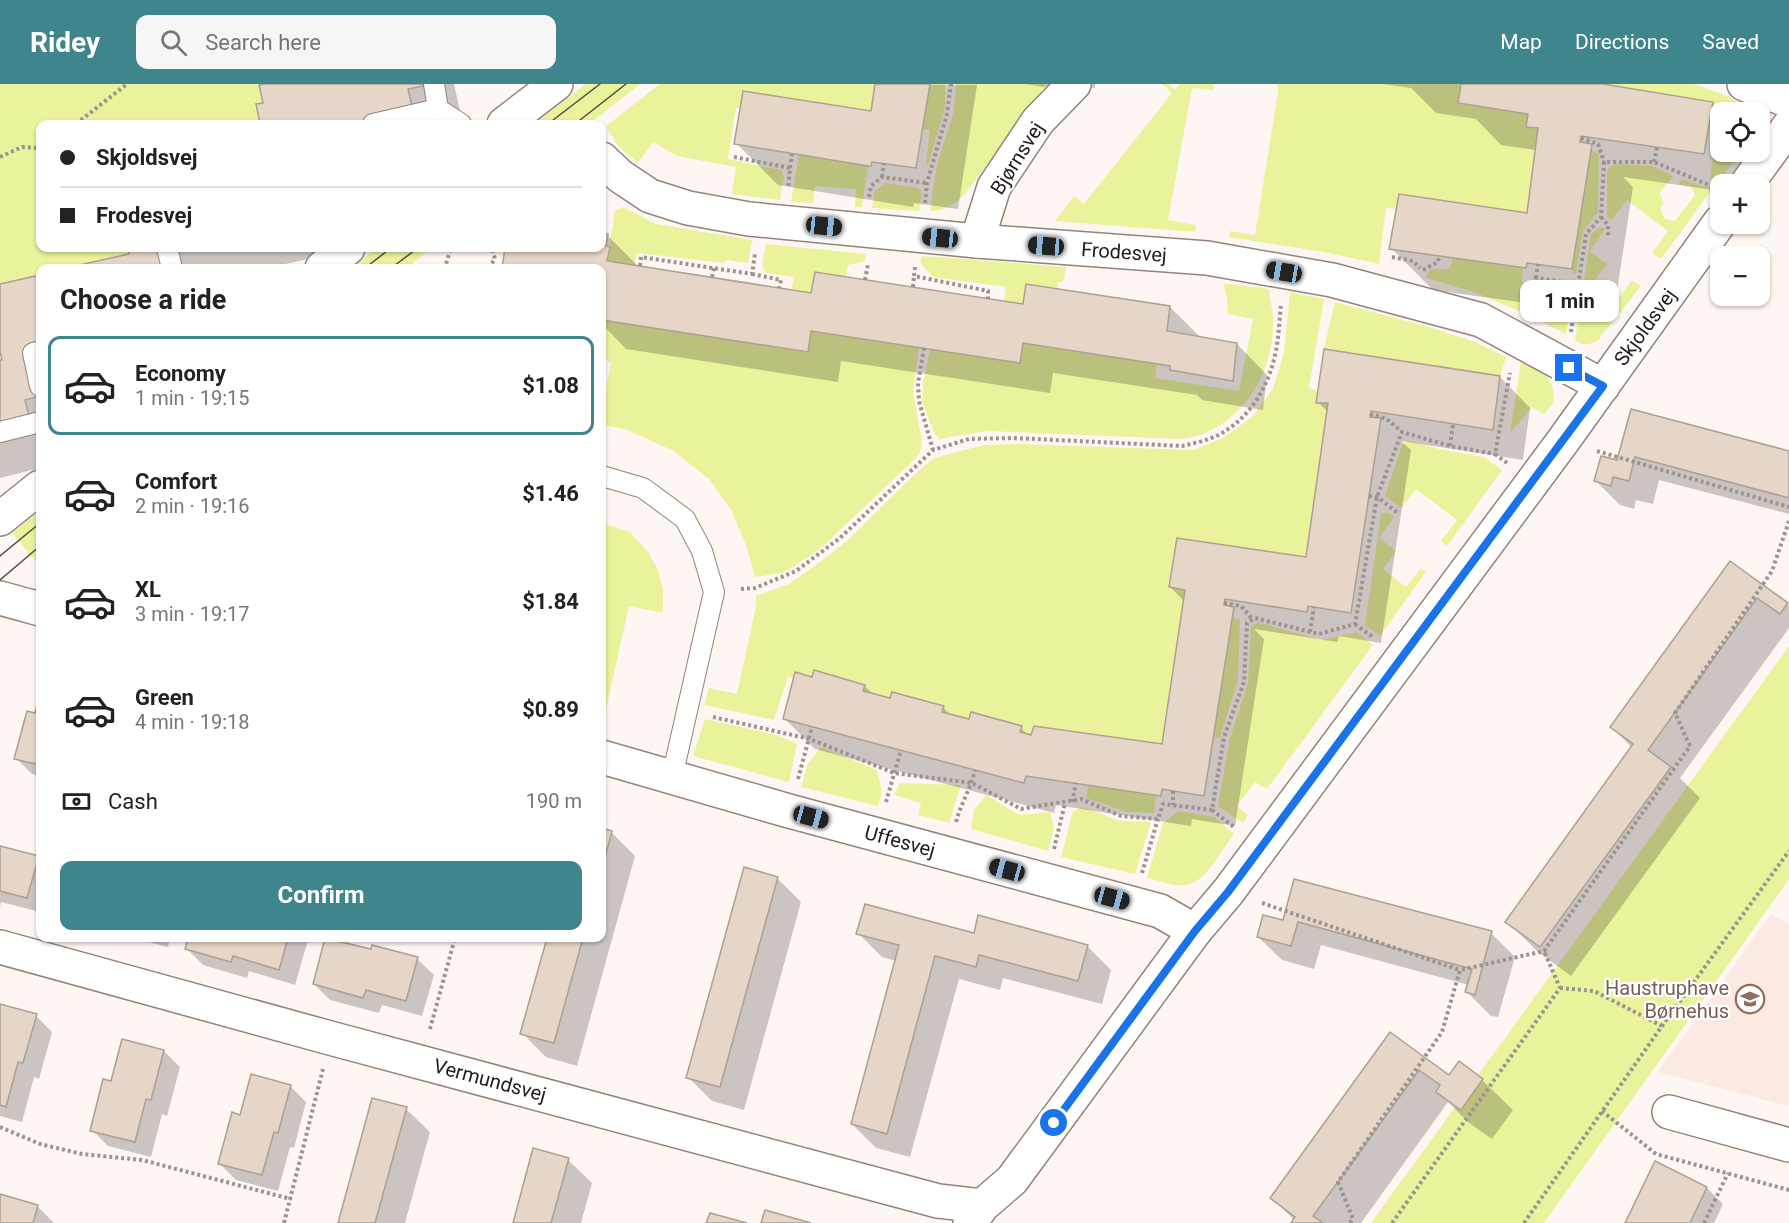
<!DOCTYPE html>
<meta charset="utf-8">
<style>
body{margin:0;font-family:Roboto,sans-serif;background:#f6f6f6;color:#222;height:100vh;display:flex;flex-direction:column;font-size:22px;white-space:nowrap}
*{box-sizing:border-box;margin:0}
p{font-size:20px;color:#767676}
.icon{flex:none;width:33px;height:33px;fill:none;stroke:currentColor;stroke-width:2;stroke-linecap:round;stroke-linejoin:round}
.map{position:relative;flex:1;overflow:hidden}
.panel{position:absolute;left:36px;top:180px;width:570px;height:678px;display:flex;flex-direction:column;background:#fff;border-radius:12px;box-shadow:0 2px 4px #0004}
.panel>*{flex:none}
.banner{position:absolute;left:36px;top:36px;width:570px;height:132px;border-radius:12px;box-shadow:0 2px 4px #0004;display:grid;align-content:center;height:132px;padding:0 24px;background:#fff}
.buttons{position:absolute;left:1710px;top:18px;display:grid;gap:12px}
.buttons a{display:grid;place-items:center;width:60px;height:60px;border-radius:12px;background:#fff;box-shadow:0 2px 4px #0004;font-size:30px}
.end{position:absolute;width:27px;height:27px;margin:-14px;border:8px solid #1a73e8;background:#fff;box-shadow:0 0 0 3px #fff}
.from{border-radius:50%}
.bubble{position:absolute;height:42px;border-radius:12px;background:#fff;box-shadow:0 2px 4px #0004;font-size:20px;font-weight:700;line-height:42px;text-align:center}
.car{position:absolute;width:18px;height:36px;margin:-18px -9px;border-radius:8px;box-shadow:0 0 4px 2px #0007;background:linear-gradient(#222 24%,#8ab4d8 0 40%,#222 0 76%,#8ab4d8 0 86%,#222 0)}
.banner b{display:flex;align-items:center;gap:21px;height:57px;font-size:22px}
.banner b+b{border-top:2px solid #e0e0e0}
.banner i{width:15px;height:15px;background:#222}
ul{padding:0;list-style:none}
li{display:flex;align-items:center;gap:18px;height:99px;margin:0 12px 9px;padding:0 12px;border:3px solid transparent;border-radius:12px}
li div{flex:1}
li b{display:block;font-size:22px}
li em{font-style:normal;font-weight:700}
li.active{border-color:#3e868b}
li>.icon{width:54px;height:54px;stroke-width:1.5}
h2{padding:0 24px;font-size:27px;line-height:72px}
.pay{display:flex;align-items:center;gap:15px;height:66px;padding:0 24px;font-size:22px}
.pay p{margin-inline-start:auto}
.button{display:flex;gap:12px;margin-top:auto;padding:12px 24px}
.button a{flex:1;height:69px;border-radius:12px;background:#3e868b;color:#fff;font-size:24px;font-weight:700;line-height:69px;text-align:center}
header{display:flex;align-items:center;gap:36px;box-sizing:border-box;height:84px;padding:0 30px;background:#3e868b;color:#fff}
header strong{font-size:28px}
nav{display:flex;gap:33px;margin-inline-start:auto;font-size:21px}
.search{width:420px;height:54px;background:#f6f6f6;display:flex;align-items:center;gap:15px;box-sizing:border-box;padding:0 21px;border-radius:12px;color:#767676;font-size:22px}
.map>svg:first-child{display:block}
</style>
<header>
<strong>Ridey</strong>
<div class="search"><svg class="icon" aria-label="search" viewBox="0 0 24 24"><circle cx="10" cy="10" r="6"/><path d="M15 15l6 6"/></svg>Search here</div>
<nav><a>Map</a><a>Directions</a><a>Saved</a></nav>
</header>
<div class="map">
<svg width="1789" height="1139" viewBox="0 0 1789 1139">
<rect width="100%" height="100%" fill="#fef6f2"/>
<path fill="#fce9e1" d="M1771,830l18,11v181l-131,-34z"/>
<g fill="#eaf29c">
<path d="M0,0h264l-1,19 -7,2 4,19h-220v124h88l1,6 -63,14h-26v7l-40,9z"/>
<path d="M586,0h54l-51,40h-55z"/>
<path d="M660,0h215l-4,27 -128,-20 -3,17h-4l-8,51 53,11 3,7 -4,23 -48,-6 4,-27 -59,-11 -24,-14 -15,21 -21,-18 -11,-19z"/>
<path d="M930,0h15v24l-17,57 -2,-1 4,-34 -7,-1z"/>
<path d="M956,0h90l-80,109c-12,11 -19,18 -36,18l7,-47 16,-50z"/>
<path d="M1162,0h7l5,6 6,-6h33l1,6 -22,-2 -24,132 28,5 -1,7 -140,-11 19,-25 10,8 88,-111z"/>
<path d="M1277,0h184l-3,19 70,11 -2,12 12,2 -11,85 -128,-19 -3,15 -10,-1 -7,56 -50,-11 -100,-16 1,-6 25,4 23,-143z"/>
<path d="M1603,0h91l34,12 13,8 6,8h-27v40h20l-21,29 -9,-3 8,-61 -8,-3 2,-12z"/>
<path d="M1591,66l8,4 -1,58 -15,19 -7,43h-4z"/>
<path d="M799,71l69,11 -6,41h-7l1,-18 -41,-3 -2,17 -22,-1z"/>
<path d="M1614,80l39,2 20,10 -14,17 5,10 -4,5 5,11 10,2 20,-26 -4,-8 -13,-3 4,-5 30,10 -51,70 -9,-6 16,-22 -41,-31 -16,20 -4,-3v-47z"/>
<path d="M886,99l32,5 4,6 -3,17 -47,-3 3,-17z"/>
<path d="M623,123l33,17 96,16 -4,23 -21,-3 -4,3 -86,-10 -3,12 -27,-4 8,-50z"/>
<path d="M1603,143l2,2 -15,22 17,13 -13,17 24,18 14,-19 9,6 -43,54c-8,5 -14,6 -23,0l16,-106 7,-6z"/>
<path d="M766,160l100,10 -1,7 -17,4 -2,12 -31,-5 -4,21 -20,-3 3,-13 -28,-4 -4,-7z"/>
<path d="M377,164h55l-26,20h-56z"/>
<path d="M922,172l144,11 -2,13 -6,3 -1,5 -30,-4 -4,20 -19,-3 2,-14 -73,-10 -13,-15z"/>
<path d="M1453,174l70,10 -1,13 9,12 -5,21 -52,-22 -47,-14v-5l5,-4h18z"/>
<path d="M1223,199l46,6c1,12 5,25 4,37 -1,47 -27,90 -70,108 -7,3 -15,4 -23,5l-193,-8 -48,8 -5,-7 -12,-30 1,-20 7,-33 90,14 3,-20 134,21 -2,14 84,13 14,-72 -25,-5 -1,-16z"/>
<path d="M1553,202l16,3 3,8 -6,37 -29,-15 3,-24 5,-8z"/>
<path d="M1290,208l34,7 -15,89 9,3 10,12 -22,154 -129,-19 -8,49 16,3 -23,154 -128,-18 -3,9 -11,-3 1,-5 -50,-15 -2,7 -27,-7 1,-6 -50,-14 -3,6 -27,-7 2,-7 -51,-14 -2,7 -16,-5 -2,6 -6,-1 -14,43 -70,-15 5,-17 28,6 19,-88v-10l33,-12 27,-19 32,-25 67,-66 19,-16 50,-13 34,-1 175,6 30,-12 29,-21 21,-28 11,-36z"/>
<path d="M1335,218l94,25 46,15 31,15 -6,19 -176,-27z"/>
<path d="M602,236l206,32 3,-21 108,17 -6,44 9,49 -1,9 -5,8 -95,90 -26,18 -13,7 -27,4 -9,-32 -15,-35 -21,-30 -36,-29 -49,-22 -23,-4v-14l9,-49 -9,-3z"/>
<path d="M1521,278l26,13 6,13 1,14 -10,12 -12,-7 -22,26z"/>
<path d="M1409,357l34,9 41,7 18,13 -55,76 -6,-5 16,-21 -41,-31 -15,19 -16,-12 17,-51z"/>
<path d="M40,427v45l-5,4 -23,-27z"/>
<path d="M1387,428l8,4 -16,22 17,13 -13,18 23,18 15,-19 5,4 -46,64 -15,-11 16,-111z"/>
<path d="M602,439l28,9 18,20 10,18 5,19v24l-34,-7 -27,121z"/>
<path d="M1233,533l7,2 -2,61 -18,58 -7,-1z"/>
<path d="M1257,538l64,18 36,-8 16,13 -106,144 -12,-7 -18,24 11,9 -5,8 -25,-17 12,-68 18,-55 3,-56z"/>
<path d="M1789,562v233l-245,344h-173z"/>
<path d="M705,635l72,16 20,9 -8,38 -96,-26z"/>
<path d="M821,663l56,23 5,21 -4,15 -77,-19 7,-23z"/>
<path d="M900,699l61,2 -12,38 -31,-8 3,-12 -27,-8z"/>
<path d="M1088,701l68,11 -2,17 -27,-1 -41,-14z"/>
<path d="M986,711l33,20 31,-3 4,15 -6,24 -77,-22 3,-19z"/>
<path d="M1083,723l37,14 31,1 -16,52 -74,-17 12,-46z"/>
<path d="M1179,727l35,6 20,17c-10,13 -28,46 -44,50 -14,4 -30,-3 -43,-6l16,-55z"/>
</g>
<g fill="#0003">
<path d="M271,0h183l9,40h-201l-5,-19 8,-1z"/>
<path d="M876,0l101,1 -19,124 -44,-6 -1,4 -135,-22 -42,-42 136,-30z"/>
<path d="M1026,0h23v4z"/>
<path d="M1065,0h30v4z"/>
<path d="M1383,0h210l119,19 9,9 -1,40h32l-5,32h-27v7l-97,-14 10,10 -19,123 -45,-6 -1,5 -135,-19 -42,-42 137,-33 9,-65 -36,-5 -25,-26 -40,-6 -25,-25z"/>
<path d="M602,150l5,1 31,31v2l174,27 213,11 145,1 31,31 36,6 30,31 -4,35 -61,-10 -5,-5 -144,-22 -3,20 -209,-32 -3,21 -212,-33 -24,-25v-56h-99l4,-20h95z"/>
<path d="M129,164h201l1,6 -64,14h-194l58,-13z"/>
<path d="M40,192v192l-40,10v-116l4,-1 -4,-16v-59z"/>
<path d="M1500,293l30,31 -7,52 -122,-19 10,9 -30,193 -42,-7 -2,6 -83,-13 10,10 -29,187 -43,-7 -1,7 -135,-21 -2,8 -239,-64 -31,-31 29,-39 52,7 9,9 17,5 52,7 8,9 19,5 51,7 8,8 135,10 21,-144 -15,-15 137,-28 21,-147 -10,-10z"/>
<path d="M1632,327l157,41v62l-130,-34 -6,24 -17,-4 -2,9 -14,-4 -24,-24 22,-19z"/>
<path d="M1731,479l58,43v22l-109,150 20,20 -129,178 -33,-24 -31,-31 125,-173 -20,-21z"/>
<path d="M602,588l4,5 -4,15z"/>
<path d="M40,615v77l-8,-2 -16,-16 20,-43z"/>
<path d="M602,746l9,2 24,24 -58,210 -31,-9 -24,-24 26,-95h54z"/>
<path d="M0,764l38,10 2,2v52l-39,-10 -1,5z"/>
<path d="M777,794l24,24 -57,208 -32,-9 -24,-24z"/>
<path d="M1295,797l196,52 24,24 -17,60 -7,-1 -24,-24 2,-7 -148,-40 -7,24 -32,-9 -24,-23 26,-15z"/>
<path d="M858,849l117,2 112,11 24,24 -9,34 -99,-26 -3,12 -41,-11 -49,178 -34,-9 -24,-24 44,-163 -14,-4z"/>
<path d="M103,854h19l-1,4z"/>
<path d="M132,854h38l-2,9z"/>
<path d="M190,854h115l3,2 -13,45 -46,-14 -2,7 -44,-13 -16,-16z"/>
<path d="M372,867l45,8 17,16 -12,41 -40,-11 -3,8 -49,-13 -16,-16z"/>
<path d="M0,925l36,7 16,16 -13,47 -5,-2 -12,45 -22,-6z"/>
<path d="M1390,950l59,43 33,3 31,30 -21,29 -24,-17 -20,-20 -87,121h-68l2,-2 -23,-23z"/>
<path d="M164,967l16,16 -13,49 -5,-2 -11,43 -43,-11 -16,-16 20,-47z"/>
<path d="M290,1002l16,16 -12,46 -4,-1 -12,44 -42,-11 -16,-16 21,-47z"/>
<path d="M406,1025l24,23 -25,91h-65z"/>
<path d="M568,1076l24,23 -11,40h-67z"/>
<path d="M1656,1079l51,25 16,16 -9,19h-87z"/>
<path d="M0,1112l37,10 17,17h-54z"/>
</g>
<g fill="#e5d6c7" stroke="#ad9f91" stroke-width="1.5">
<path d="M264,0h159v2l-15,3 5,21 -64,14h-89l-4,-20 7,-1 -4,-18z"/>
<path d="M875,0h55l-14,84 -44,-6 -1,4h-3l-134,-22 9,-53 128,20z"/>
<path d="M1461,0h142l110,18 -9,52 -123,-18 -1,6 12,2 -20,125 -45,-6 -1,5 -137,-19 10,-55 128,19 11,-85 -12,-1 2,-13 -70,-11z"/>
<path d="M602,149l6,1 -2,12 4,1 -3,14 204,32 4,-21 208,32 3,-20 144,22 -3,25 70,12 -4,38 -63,-11v-4l-147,-23 -3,20 -209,-32 -3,21 -206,-32v-52h-100l3,-20h97z"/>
<path d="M128,164h31l4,20h-97l63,-14z"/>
<path d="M40,191v69l-15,4 11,49 -11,3 5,20 -30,7v-67h2l-2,-8v-68z"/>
<path d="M1324,265l176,27 -7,54 -122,-19 -1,6 11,1 -30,195 -43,-7 -1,6 -82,-13 -1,6 10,2 -30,189 -42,-7 -1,7 -135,-20 -2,7 -241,-64 12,-47 17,5 2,-7 51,15 -2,6 27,7 2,-6 52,14 -2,6 27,7 2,-7 51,14 -2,6 11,3 3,-9 128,18 23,-154 -16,-3 8,-49 129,19 22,-154h-12z"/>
<path d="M1631,325l158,42v47l-154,-41 -6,24 -16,-4 -2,9 -17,-5 7,-25 16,4z"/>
<path d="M1730,477l58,42 -8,11 -23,-16 -109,152 23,17 -131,180 -35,-25 128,-178 -23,-17z"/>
<path d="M40,608v73l-26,-6 13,-48 8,2z"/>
<path d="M602,744l10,3 -10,38z"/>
<path d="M0,762l39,10 -12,42 -27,-7z"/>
<path d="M744,783l34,10 -58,210 -34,-9z"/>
<path d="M1294,795l198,52 -17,64 -10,-3 7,-23 -174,-47 -7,24 -34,-9 6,-22 20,5z"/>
<path d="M865,820l109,29 4,-18 110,30 -10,36 -99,-26 -3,12 -41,-11 -48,178 -36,-10 48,-179 -43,-11z"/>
<path d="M188,854h100l-9,32 -46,-14 -2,6 -46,-13z"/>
<path d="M325,854l46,11 1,-4 46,12 -12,44 -40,-11 -3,8 -50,-14z"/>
<path d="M547,854h36l-29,105 -34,-9z"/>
<path d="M0,920l37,10 -14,49 -5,-1 -12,45 -6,-2z"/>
<path d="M1390,948l59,43 10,-14 24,18 -22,31 -25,-18 4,-7 -21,-15 -106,146 10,7h-32l4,-6 -25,-19z"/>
<path d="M122,955l42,11 -13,50 -5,-1 -11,43 -45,-11 13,-52 8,2z"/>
<path d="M251,990l40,11 -13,48 -4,-1 -12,43 -44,-11 14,-52 8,3z"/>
<path d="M372,1014l35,9 -32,116h-37z"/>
<path d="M533,1064l36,10 -18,65h-38z"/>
<path d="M1655,1077l52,26 -17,36h-65z"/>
<path d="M0,1110l38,11 -5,18h-33z"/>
<path d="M765,1126l46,13h-50z"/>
<path d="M710,1129l37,10h-41z"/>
</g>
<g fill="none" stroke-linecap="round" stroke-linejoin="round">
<g stroke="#95827b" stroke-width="22">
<g id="lane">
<path d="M438,25l23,15"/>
<path d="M373,40l65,-15 -4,-25"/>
<path d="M167,164l5,20"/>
<path d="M40,267l-7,2 7,33"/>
<path d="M0,348l40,-10"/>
<path d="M602,392l41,12 42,31 17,32 12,41 -42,185"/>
</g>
</g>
<g stroke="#95827b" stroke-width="36">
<g id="street">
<path d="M1744,0l45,17"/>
<path d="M602,75l18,17 30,20 38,12 61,11 228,22 230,17 125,22 149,40 122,66"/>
<path d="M1747,100l42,-58"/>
<path d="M977,157l17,-54 44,-66 36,-37"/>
<path d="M0,514l40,11"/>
<path d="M602,673l187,54 371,100 35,20"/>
<path d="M0,863l330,91 608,163 44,5"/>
<path d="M1669,1028l120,33"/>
<path d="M970,1139l12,-17 30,-26 183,-249 33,-39 335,-451 157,-219"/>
</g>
</g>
<g stroke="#95827b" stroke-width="36">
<g id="secondary">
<path d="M504,40l52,-40"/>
<path d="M322,184l26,-20"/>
<path d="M0,435l40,-32"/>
</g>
</g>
<g stroke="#9b9390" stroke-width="4" stroke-dasharray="3 3" stroke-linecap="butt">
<path d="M76,40l51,-40"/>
<path d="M1581,54l17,6 6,18"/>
<path d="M0,73l22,-10 18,1"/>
<path d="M734,73l56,11 -2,21"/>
<path d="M1654,78l3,-15"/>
<path d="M790,84l2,-14"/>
<path d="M882,93l2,-14"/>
<path d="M869,113l2,-11 11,-9 45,6"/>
<path d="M925,119l2,-20 20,-69 4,-30"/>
<path d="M1601,133l7,8v12"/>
<path d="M1392,173l21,4 7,7"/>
<path d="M640,182l1,-9 111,17 3,-20"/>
<path d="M915,183l-1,9 74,15v8"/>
<path d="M442,184l4,-4 5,-16"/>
<path d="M488,184l7,-9 -3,-11"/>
<path d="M1423,186l15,-8 1,-6"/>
<path d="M752,190l29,6 -2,8"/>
<path d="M712,193l2,-9"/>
<path d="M1536,194l2,-14"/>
<path d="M865,196l3,-16"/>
<path d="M913,203l1,-11"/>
<path d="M1531,225l5,-31 42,6"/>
<path d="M1571,248l15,-98 15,-17 3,-55h50l60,25"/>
<path d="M924,264l-6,35 1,18 14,49"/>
<path d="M1370,330l17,5 15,13"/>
<path d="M1450,362l3,-22"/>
<path d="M1597,367l192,56"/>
<path d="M1507,379l-12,-9 15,-81"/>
<path d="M1369,412l8,1 21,16"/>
<path d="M741,505l14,-1 41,-17 44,-33 93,-88 36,-11 45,-1 168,8c13,-3 28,-6 40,-13 29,-17 46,-46 53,-78 4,-16 4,-34 6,-50"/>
<path d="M1224,519l17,3 12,14"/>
<path d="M1355,540l19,14"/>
<path d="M1310,548l4,-25"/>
<path d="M713,633l97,22 84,34 78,10 49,26 60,-10 40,17 37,3 5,-15 49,6 12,-73 20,-55 3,-59 8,-5 64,16 36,-10 22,-127 25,-65 48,14 45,8"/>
<path d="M798,695l14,-52"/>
<path d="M1173,707v14"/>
<path d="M886,718l15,-52"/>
<path d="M1072,718l4,-19"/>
<path d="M1212,726l23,18"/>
<path d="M956,738c5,-19 15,-34 19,-52"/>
<path d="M1054,765l11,-46"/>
<path d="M1142,789l16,-54"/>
<path d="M1262,819l198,67"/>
<path d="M1560,904l34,3 68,35"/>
<path d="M430,945l25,-91"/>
<path d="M1602,1027l54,43 133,36"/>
<path d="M0,1043l40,17 42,10 60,6 149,39"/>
<path d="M284,1139l39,-154"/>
<path d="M1350,1139l3,-4 -15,-37 104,-150 18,-62 84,-19 146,-205 -15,-33 97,-142 17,-50"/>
<path d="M1392,1139l168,-235 -16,-37"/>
<path d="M1524,1139l138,-197 127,-175"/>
<path d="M1704,1139l24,-50"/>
</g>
<use href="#lane" stroke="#fff" stroke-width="20"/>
<use href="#street" stroke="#fff" stroke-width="33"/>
<use href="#secondary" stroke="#fff" stroke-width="33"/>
<g stroke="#544c49" stroke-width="1.5">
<path d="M548,40l52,-40"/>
<path d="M575,40l51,-40"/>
<path d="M365,184l26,-20"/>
<path d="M391,184l27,-20"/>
<path d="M0,472l40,-33"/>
<path d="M0,496l40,-34"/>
</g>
</g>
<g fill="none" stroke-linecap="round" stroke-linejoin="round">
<path stroke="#1a73e8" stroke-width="8" d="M1054,1039l141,-192 33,-39 375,-506 -34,-18"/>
</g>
<defs>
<g id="school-ring" transform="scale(1.5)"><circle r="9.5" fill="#fff" stroke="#8d6e63" stroke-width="1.5"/><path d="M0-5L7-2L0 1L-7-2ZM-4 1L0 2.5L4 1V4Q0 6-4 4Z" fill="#8d6e63"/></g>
</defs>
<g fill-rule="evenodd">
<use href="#school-ring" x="1750" y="915"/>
</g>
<g text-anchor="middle" stroke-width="4.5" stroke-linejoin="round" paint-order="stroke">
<g font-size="20" fill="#241c19" stroke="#fff">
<text transform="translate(1017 74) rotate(-58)" y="7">Bjørnsvej</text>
<text transform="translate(1124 168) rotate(4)" y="7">Frodesvej</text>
<text transform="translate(1645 243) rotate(-54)" y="7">Skjoldsvej</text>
<text transform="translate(900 757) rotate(15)" y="7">Uffesvej</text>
<text transform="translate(490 996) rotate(15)" y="7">Vermundsvej</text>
</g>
<g font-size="20" fill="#785e54" stroke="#fff" text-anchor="end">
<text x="1729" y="911">Haustruphave<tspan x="1729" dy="23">Børnehus</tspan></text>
</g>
</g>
</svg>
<div class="buttons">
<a><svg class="icon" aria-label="locate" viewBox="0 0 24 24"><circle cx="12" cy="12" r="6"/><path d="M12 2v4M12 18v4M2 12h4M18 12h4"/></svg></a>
<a>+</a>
<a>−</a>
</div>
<i class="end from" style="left:1054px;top:1039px"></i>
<i class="end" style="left:1569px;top:284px"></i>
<div class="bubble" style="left:1520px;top:196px;width:99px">1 min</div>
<i class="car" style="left:824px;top:142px;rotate:96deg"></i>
<i class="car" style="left:940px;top:154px;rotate:276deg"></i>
<i class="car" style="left:1046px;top:162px;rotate:274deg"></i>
<i class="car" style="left:1284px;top:188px;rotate:280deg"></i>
<i class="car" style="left:811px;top:733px;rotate:105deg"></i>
<i class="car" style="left:1007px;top:786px;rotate:285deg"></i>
<i class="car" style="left:1112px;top:814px;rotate:105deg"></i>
<div class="banner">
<b><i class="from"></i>Skjoldsvej</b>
<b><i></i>Frodesvej</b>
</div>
<section class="panel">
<h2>Choose a ride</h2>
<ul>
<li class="active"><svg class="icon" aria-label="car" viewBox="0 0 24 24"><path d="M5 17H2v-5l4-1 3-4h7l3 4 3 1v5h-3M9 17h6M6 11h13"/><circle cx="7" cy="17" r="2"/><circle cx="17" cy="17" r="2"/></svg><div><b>Economy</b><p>1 min · 19:15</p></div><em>$1.08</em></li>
<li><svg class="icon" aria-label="car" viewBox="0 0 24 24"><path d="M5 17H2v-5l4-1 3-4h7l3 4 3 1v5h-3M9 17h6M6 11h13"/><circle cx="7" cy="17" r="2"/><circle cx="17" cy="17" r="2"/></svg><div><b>Comfort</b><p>2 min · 19:16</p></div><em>$1.46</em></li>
<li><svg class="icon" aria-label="car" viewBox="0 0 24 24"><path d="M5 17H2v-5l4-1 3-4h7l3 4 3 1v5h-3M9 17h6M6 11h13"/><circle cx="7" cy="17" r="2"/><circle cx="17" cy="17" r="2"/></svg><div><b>XL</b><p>3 min · 19:17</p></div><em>$1.84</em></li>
<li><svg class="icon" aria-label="car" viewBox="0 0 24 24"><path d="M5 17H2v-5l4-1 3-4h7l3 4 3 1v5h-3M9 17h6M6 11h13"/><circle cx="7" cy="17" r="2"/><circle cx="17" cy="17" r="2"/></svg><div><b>Green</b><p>4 min · 19:18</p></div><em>$0.89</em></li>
</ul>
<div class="pay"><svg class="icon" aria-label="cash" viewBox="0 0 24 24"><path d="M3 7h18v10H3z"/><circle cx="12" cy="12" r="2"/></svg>Cash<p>190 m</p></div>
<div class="button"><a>Confirm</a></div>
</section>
</div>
